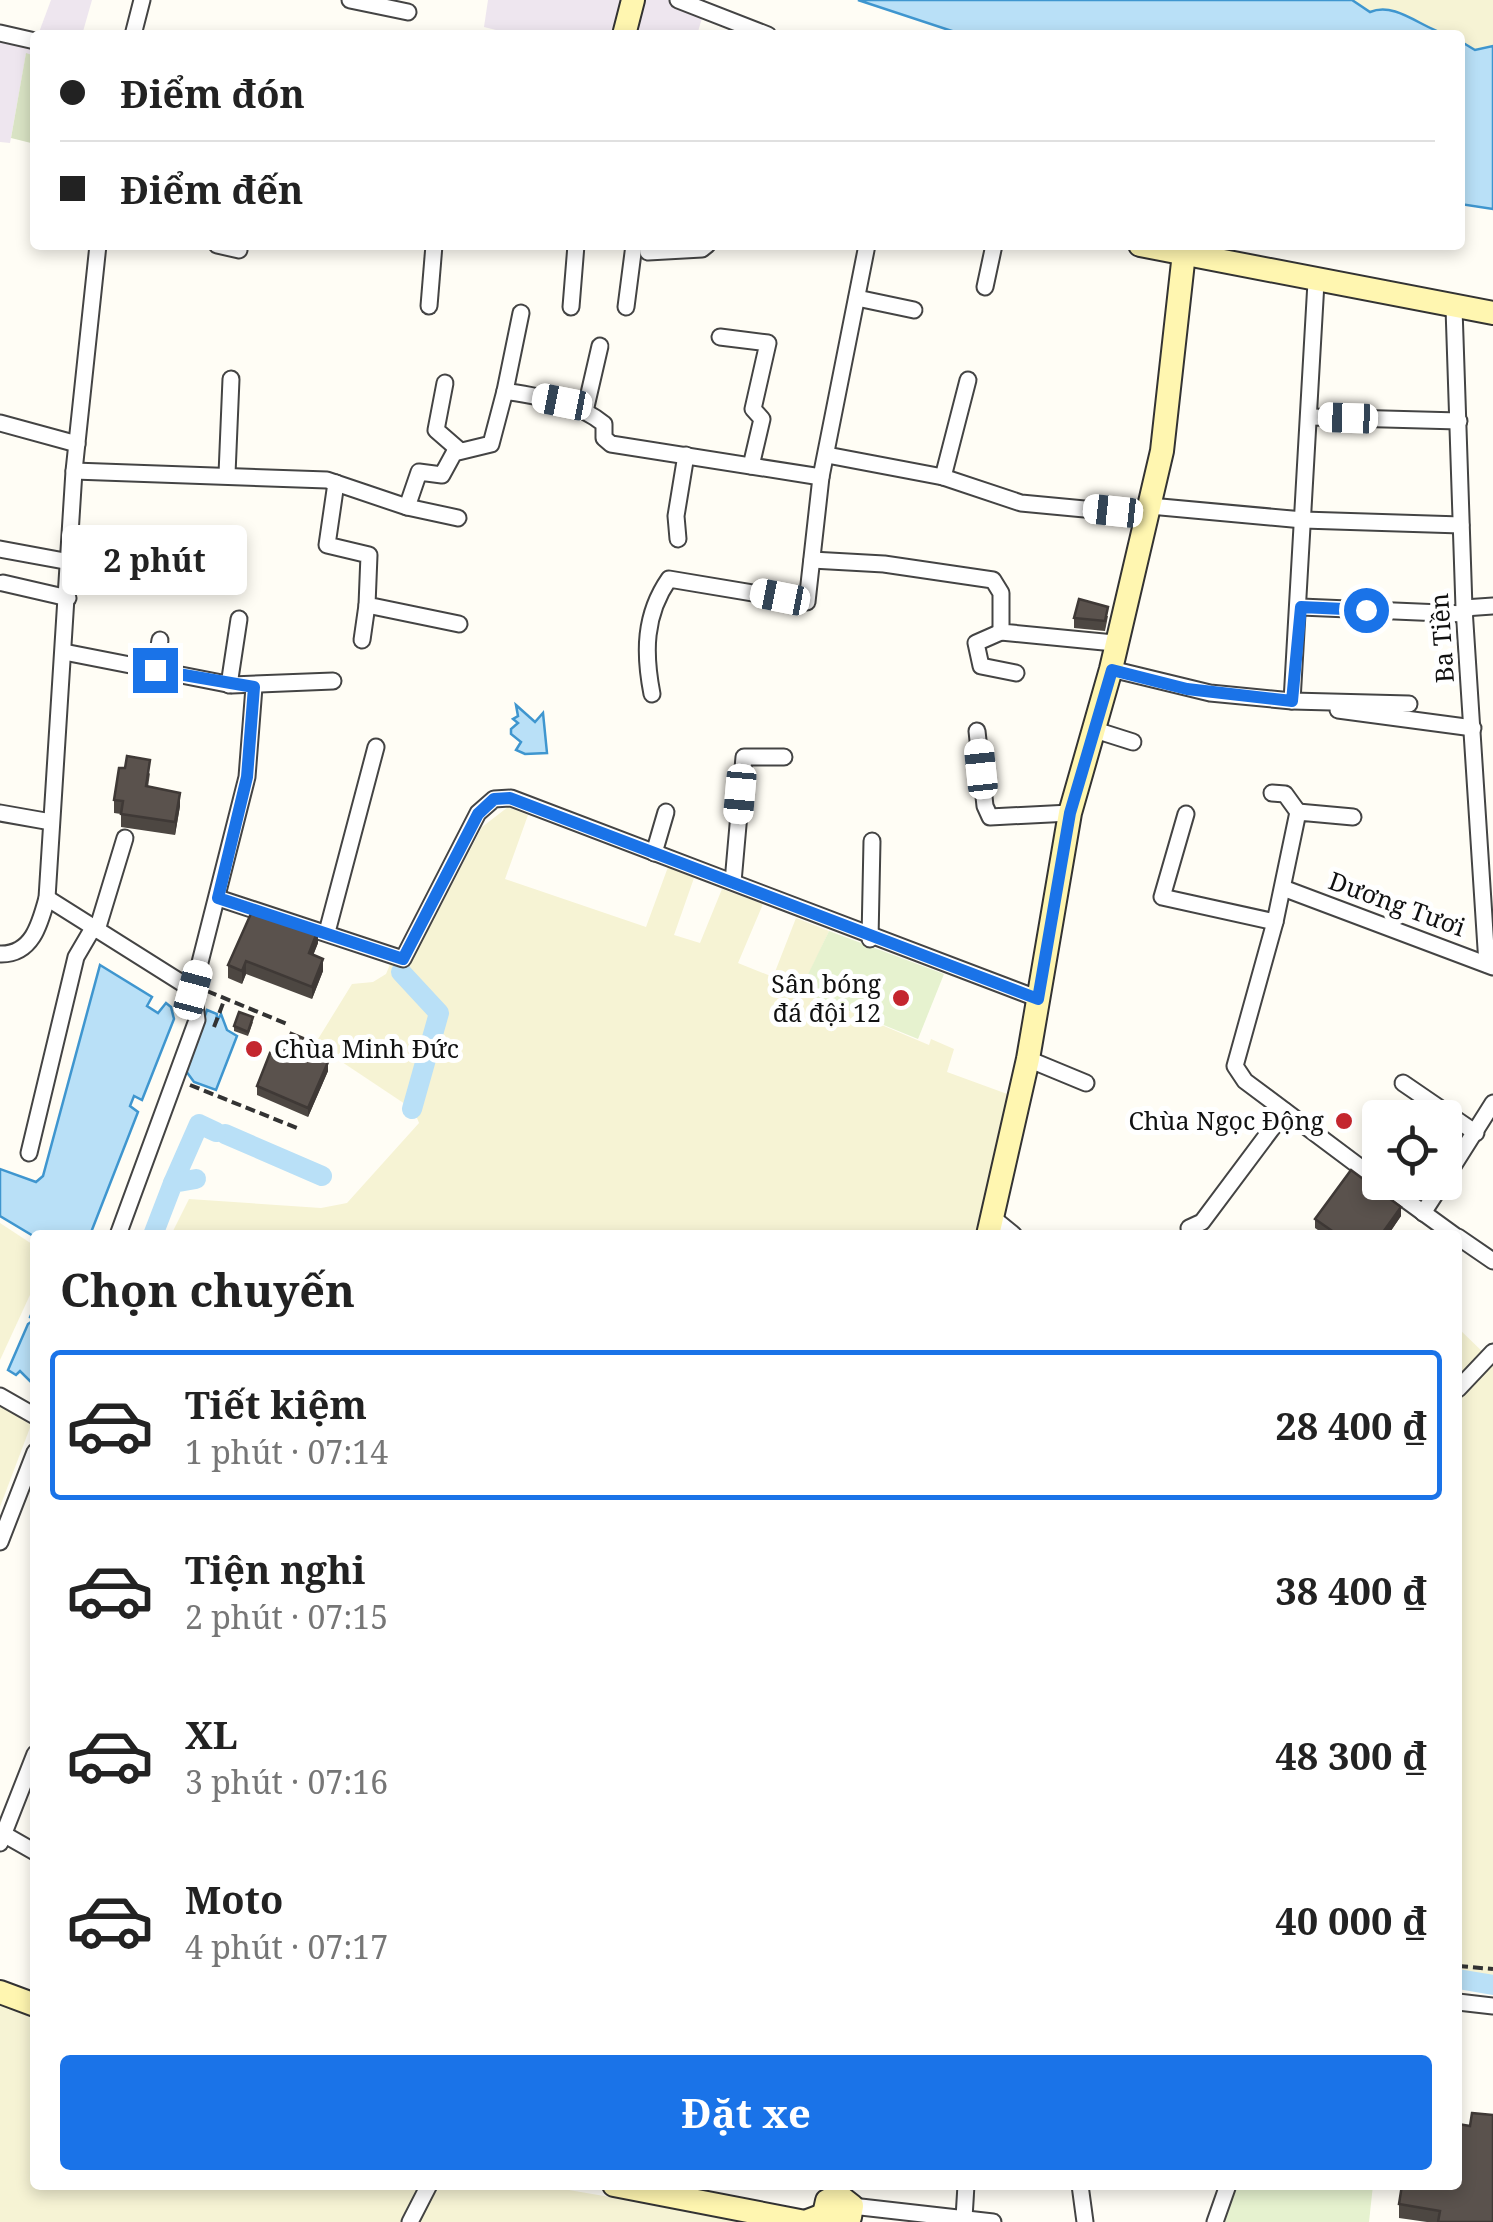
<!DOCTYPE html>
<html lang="vi">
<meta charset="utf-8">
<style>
body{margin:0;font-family:"Noto Serif",serif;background:#f2f2f2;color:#222;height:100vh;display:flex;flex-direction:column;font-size:38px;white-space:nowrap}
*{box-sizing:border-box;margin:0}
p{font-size:32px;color:#767676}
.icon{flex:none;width:55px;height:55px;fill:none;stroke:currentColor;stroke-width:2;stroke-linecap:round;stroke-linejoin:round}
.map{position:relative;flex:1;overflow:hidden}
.details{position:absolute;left:30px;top:1230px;width:1432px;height:960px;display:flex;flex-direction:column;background:#fff;border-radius:10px;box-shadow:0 5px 15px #0003}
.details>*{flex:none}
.top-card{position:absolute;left:30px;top:30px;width:1435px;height:220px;border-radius:10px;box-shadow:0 5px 15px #0003;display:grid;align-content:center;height:220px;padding:0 30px;background:#fff}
.fabs{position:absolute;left:1362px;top:1100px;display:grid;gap:20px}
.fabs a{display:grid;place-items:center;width:100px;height:100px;border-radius:10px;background:#fff;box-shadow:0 5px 15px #0003;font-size:50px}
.end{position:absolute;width:45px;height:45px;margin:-22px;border:12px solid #1a73e8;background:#fff;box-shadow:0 0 0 5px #fff}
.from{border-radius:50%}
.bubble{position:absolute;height:70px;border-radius:10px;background:#fff;box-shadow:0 5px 15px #0003;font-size:32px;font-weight:700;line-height:70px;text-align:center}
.car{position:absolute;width:30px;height:60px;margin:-30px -15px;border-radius:12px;box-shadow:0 0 8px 2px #0007;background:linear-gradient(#fff 24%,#345 0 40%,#fff 0 76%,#345 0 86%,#fff 0)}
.top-card b{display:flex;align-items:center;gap:35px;height:95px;font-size:38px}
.top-card b+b{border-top:2px solid #e0e0e0}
.top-card i{width:25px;height:25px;background:#222}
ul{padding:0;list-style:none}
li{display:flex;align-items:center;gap:30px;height:150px;margin:0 20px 15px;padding:0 10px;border:5px solid transparent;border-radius:10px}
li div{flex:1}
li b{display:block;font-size:38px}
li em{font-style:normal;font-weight:700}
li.on{border-color:#1a73e8}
li>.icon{width:90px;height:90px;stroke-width:1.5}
h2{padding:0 30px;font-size:45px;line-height:120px}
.primary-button{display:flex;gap:20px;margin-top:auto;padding:20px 30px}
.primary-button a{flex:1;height:115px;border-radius:10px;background:#1a73e8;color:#fff;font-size:40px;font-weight:700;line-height:115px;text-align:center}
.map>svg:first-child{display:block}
</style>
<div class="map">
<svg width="1493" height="2222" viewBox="0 0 1493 2222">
<rect width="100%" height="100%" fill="#fffdf5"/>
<g fill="#eee6ef">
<path d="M51,0h41l-10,35h-44z"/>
<path d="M488,0h190l27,8 -8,27h-181l-32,-8z"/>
<path d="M0,33l35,8v15l-9,-2 -16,89 -10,-1z"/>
</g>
<g fill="#f6f3d4">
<path d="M1352,0h141v46l-18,4 -15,-9v-6l-29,-3 -31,-19 -30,-1z"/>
<path d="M508,807l20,8 -23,64 141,48 22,-60 26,11 -20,57 26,8 22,-54 41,15 -25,59 35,14 23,-59 33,13 -28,60 128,54 2,-6 23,10 -7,23 63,23 -25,116 29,24h-843l18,-36 132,9 26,-5 72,-80 -5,-13 -99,-66 37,-60 21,-2 13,-8 5,-12 19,3 72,-138z"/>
<path d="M0,1223l35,23v38l-35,76z"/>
<path d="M1458,1328l30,29 5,-4v637l-35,-5z"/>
<path d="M0,1405l31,20 -31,82z"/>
<path d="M0,1997l35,13v175h505l215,37h-755z"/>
</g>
<path fill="#d9e3c4" d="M26,53l9,3v88l-24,-6z"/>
<g fill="#e6f2cf">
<path d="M829,931l115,43 -26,65 -118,-48z"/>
<path d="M1237,2185h136l-4,37h-144z"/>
</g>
<g fill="#b9e0f7" stroke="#3f96cf" stroke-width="2.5">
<path d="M858,0h494l18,12c27,-11 53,18 79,23h-485z"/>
<path d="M1460,41l15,9 18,-4v163l-33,-5z"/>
<path d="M516,705l19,17 8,-9 4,40 -22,1 -9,-4 5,-8 -10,-8v-5l7,-6 -5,-4 5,-3z"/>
<path d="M100,965l52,32 -5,9 11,7 8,-10 5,4 3,12 -32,81 -8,-4 -4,10 8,6 -48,123 -55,2 -35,-21v-47l36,13 7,-6z"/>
<path d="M207,1010l10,4 -1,9 5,-9 6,16 10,6 -21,54 -22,-8 -8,-11z"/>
<path d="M35,1306v73l-4,3 -11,-11 -4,4 -8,-5 20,-46 6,-4 -4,-3z"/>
</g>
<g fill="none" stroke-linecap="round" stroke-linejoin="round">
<g stroke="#b9e0f7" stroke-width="20">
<path d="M401,972l38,41 -27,96"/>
<path d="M225,1134l97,42"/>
<path d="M173,1183l26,-59 17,8"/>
<path d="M153,1235l20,-52 23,-4"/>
<path d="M1458,1979l35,6"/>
</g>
<g stroke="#444" stroke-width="19">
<g id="street">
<path d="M350,0l58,12"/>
<path d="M678,0l90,35"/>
<path d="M0,33l35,8"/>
<path d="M133,35l9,-35"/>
<path d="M217,245l22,5"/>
<path d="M649,245l-1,7 54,-3 5,-4"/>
<path d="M985,287l9,-42"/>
<path d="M857,298l57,12"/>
<path d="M429,306l5,-61"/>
<path d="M571,307l5,-62"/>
<path d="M626,307l8,-62"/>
<path d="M1454,308l10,300 23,356"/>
<path d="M720,337l48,6 -15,66 9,10 -11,47"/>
<path d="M445,383l-9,47 23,20"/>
<path d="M505,391l16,-78"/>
<path d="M585,411l15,-65"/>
<path d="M1311,417l148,4"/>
<path d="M0,423l77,21"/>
<path d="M827,455l116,22 78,26 127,12"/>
<path d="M74,471l253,9 80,27 12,-35 23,3 12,-22 37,-9 14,-53c34,6 71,10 99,33v14l7,6 210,33"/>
<path d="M227,474l4,-95"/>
<path d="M943,477l25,-97"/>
<path d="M336,483l-9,62 42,10 -2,50 92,19"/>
<path d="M1150,506l153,14 158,5"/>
<path d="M407,507l51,11"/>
<path d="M678,539l-2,-23 10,-61"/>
<path d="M0,549l70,13"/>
<path d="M812,560l72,4 109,16 8,13v39l113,11"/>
<path d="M3,583l65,15"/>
<path d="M1301,607l164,7"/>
<path d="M1464,608l29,-2"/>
<path d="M1001,632l-25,11 5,23 35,7"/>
<path d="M362,640l5,-35"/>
<path d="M64,652l168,33 101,-4"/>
<path d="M1111,669l99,24 82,8 117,3"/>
<path d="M155,670l5,-30"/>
<path d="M229,685l10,-66"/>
<path d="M652,694c-8,-41 -8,-79 17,-115l138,23 14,-125 46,-232"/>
<path d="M1292,701l24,-419"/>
<path d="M1338,710l135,18"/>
<path d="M1092,729l41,13"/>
<path d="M977,731l8,75 5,11 80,-4"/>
<path d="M1272,793l13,1 13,18"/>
<path d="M0,813l51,9"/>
<path d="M1186,814l-24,83 113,25"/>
<path d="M1353,817l-55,-5 -23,110 -40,144 10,15 135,101"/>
<path d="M654,853l12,-41"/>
<path d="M733,882l11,-125h40"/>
<path d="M1283,888l210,79"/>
<path d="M47,898l146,92"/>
<path d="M218,898l185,61 75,-146 16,-14 17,-1 528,201"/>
<path d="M97,930l28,-92"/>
<path d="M327,932l49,-185"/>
<path d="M870,939l2,-98"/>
<path d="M0,954c32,1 40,-30 47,-56l27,-427 24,-226"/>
<path d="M1028,1059l58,24"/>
<path d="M1403,1083l73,50"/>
<path d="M29,1153l47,-196 17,-29"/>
<path d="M1445,1179l48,-76"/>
<path d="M1381,1182l73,53"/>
<path d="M1423,1213l20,-31"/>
<path d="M992,1217l22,18"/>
<path d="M1189,1228l13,-6 83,-111"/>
<path d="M118,1235l79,-215 -4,-30 54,-213 7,-90"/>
<path d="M1458,1237l35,24"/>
<path d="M1458,1389l35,-37"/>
<path d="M0,1396l35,20"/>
<path d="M0,1542l35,-90"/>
<path d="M0,1832l35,20"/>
<path d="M0,1843l35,-89"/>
<path d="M1458,2002l35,4"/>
<path d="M1080,2185l5,37"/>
<path d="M852,2206l141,16"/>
<path d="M964,2218l2,-33"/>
<path d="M410,2222l19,-37"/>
<path d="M1215,2222l13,-37"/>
</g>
</g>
<g stroke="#333" stroke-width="26">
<g id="secondary">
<path d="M624,35l9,-35"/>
<path d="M1140,245l353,68"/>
<path d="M988,1235l40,-176 42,-246 41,-144 51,-218 22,-198"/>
<path d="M0,1992l35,13"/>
<path d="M614,2185l191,37 21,-8"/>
<path d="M835,2222l-10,-12 2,-9 11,-6 14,11 -2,11 -8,5"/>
</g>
</g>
<g stroke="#333" stroke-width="4" stroke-dasharray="10 5" stroke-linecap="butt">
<path d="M207,991l80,33"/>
<path d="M214,1027l11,-29"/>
<path d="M190,1085l107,43"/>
<path d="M1458,1966l35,3"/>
</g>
<use href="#street" stroke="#fff" stroke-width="15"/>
<use href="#secondary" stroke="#fff6b0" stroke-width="22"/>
</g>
<g fill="#4d4742">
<path d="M1108,616l-3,15 -31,-3v-10z"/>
<path d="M150,773l-2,14 32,19 -5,29 -54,-8v-13l-7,-1v-13z"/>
<path d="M318,943l-5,12 10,16 -11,28 -66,-25 -4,10 -14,-6v-13z"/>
<path d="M253,1022l-5,14 -14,-5v-5z"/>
<path d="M327,1058l-2,3 3,10 -20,46 -51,-22v-9z"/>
<path d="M1401,1216l-13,19h-63l-10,-7v-9z"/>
<path d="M1458,2185l35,37h-66l-28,-4v-14l12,-18z"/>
</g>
<g fill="#3f3936">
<path d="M180,793v13l-5,29v-13z"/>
<path d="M318,930v13l-9,23v-13z"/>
<path d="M323,959v12l-11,28v-12z"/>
<path d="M246,961v13l-4,10v-13z"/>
<path d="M328,1062v9l-20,46v-9z"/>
<path d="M1401,1207v9l-13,19h-7z"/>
</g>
<g fill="#5a524d" stroke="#3f3936" stroke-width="2.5">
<path d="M1079,599l29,8 -3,14 -31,-3z"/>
<path d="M127,756l23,4 -4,26 34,7 -5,29 -54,-8 2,-13 -9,-1 5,-32h6z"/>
<path d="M253,909l65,21 -9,23 14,6 -11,28 -66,-26 -4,10 -14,-6z"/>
<path d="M239,1012l14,5 -5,15 -14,-6z"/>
<path d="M291,1033l36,15 -5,11 6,3 -20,46 -51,-22 13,-33 11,5z"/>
<path d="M1351,1170l50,37 -20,28h-43l-23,-16z"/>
<path d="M1472,2113l21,2v107h-55l2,-11 -41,-7 3,-19 9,1v-1h47v-61l12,2z"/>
</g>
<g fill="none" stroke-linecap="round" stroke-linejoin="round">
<path stroke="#1a73e8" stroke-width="12" d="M155,670l99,17 -7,90 -29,121 185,61 75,-145 16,-15 16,-1 528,201 32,-186 42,-143 75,19 105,12 9,-94 65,3"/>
</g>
<g fill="#c4262e" stroke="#fff" stroke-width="4">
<circle cx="901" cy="998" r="10"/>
<circle cx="254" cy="1049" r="10"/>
<circle cx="1344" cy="1121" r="10"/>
</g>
<g text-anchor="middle" stroke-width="10" stroke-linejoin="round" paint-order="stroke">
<g font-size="25" fill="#111" stroke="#fff">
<text transform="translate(1442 638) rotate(-94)" y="9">Ba Tiền</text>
<text transform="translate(1397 904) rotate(20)" y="9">Dương Tươi</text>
</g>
<g font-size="25" fill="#111" stroke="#fff" text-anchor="end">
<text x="881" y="993">Sân bóng<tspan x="881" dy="29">đá đội 12</tspan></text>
<text x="274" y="1058" text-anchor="start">Chùa Minh Đức</text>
<text x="1324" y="1130">Chùa Ngọc Động</text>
</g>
</g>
</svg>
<div class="fabs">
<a><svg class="icon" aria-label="locate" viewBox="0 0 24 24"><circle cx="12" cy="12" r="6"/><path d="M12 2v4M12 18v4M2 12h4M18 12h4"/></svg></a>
</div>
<i class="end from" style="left:1366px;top:610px"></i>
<i class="end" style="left:155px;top:670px"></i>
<div class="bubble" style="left:62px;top:525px;width:185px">2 phút</div>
<i class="car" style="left:562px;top:402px;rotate:281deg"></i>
<i class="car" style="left:1348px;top:418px;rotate:272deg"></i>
<i class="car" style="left:1113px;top:511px;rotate:276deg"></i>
<i class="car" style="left:780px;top:597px;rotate:281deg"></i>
<i class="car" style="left:981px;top:769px;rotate:354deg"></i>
<i class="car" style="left:740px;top:794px;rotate:185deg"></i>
<i class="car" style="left:193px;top:990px;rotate:15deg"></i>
<div class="top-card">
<b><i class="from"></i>Điểm đón</b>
<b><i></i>Điểm đến</b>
</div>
<section class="details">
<h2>Chọn chuyến</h2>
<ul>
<li class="on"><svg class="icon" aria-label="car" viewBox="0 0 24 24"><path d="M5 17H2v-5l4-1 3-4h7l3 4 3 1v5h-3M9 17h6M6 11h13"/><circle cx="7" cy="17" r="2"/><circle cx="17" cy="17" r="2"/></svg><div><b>Tiết kiệm</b><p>1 phút · 07:14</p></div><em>28 400 ₫</em></li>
<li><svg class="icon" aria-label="car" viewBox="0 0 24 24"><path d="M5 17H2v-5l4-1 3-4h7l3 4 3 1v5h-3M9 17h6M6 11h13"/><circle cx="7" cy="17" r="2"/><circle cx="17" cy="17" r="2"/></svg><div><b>Tiện nghi</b><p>2 phút · 07:15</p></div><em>38 400 ₫</em></li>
<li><svg class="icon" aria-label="car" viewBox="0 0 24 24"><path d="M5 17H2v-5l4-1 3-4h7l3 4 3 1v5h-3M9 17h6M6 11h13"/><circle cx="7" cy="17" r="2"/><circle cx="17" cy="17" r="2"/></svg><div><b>XL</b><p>3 phút · 07:16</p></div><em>48 300 ₫</em></li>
<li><svg class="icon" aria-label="car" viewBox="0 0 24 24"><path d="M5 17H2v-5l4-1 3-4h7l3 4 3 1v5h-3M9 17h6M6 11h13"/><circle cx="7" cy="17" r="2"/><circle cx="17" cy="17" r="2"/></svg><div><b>Moto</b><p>4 phút · 07:17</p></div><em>40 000 ₫</em></li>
</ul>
<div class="primary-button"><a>Đặt xe</a></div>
</section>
</div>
